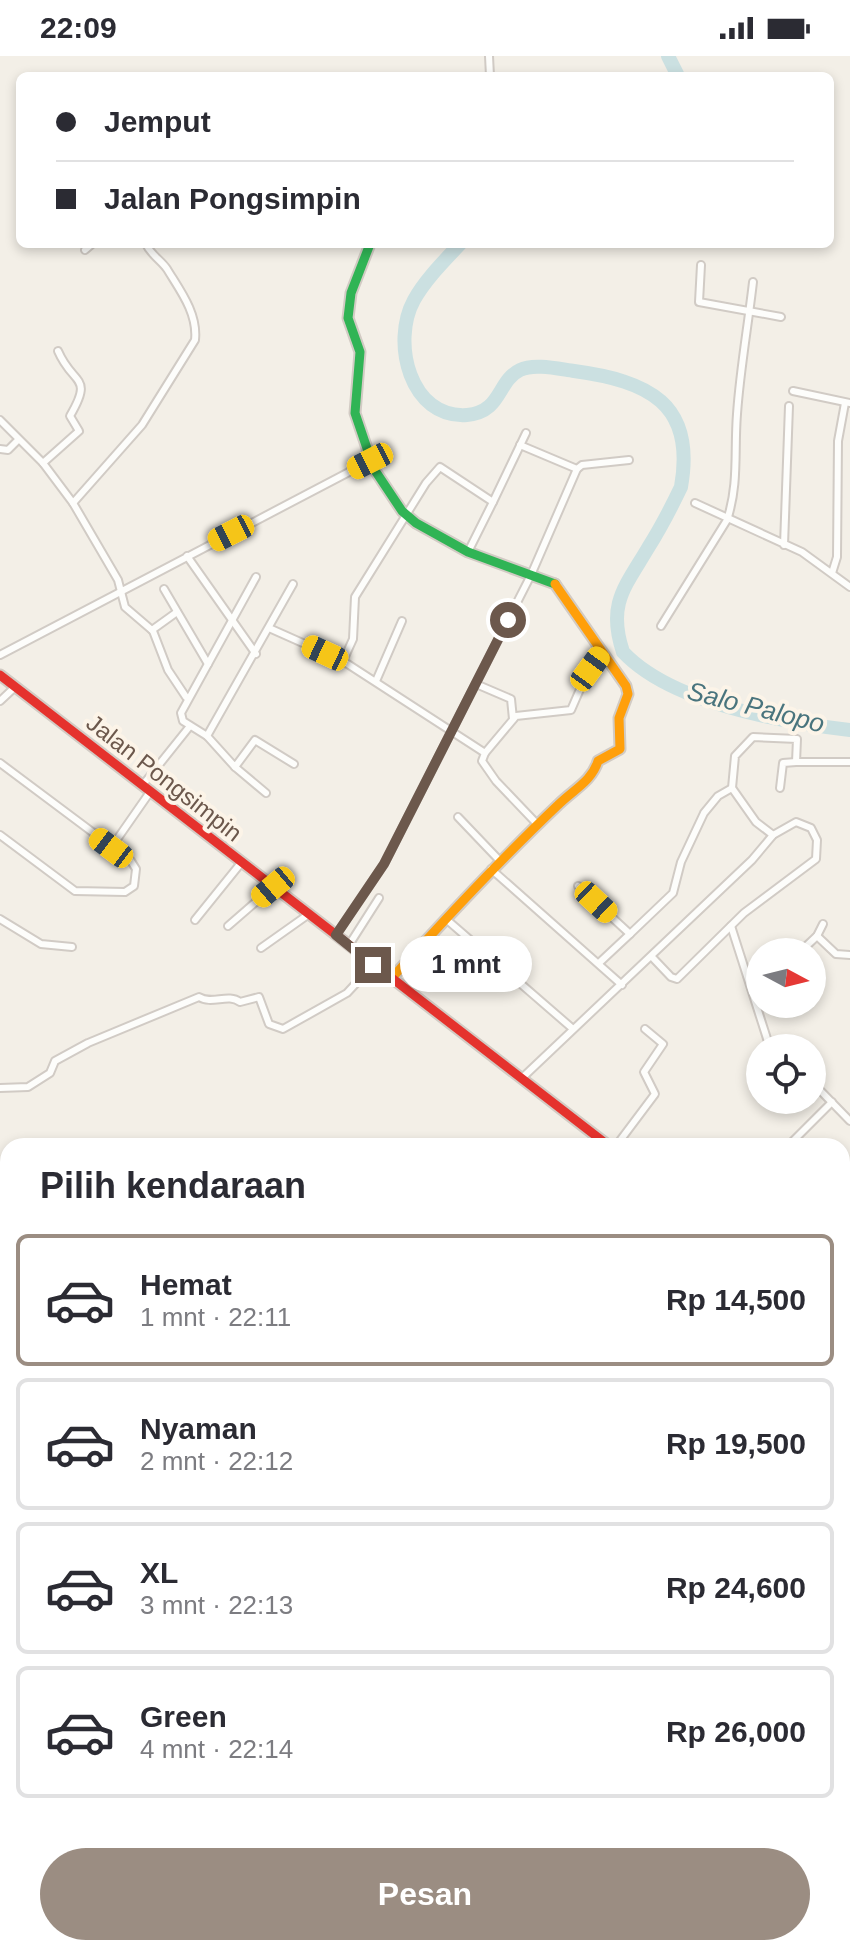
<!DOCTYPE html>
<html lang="id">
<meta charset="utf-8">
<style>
body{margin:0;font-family:Helvetica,sans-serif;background:#f2f2f3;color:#2b2b33;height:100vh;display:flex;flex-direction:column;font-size:30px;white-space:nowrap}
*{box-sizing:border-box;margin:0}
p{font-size:26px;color:#7c7c81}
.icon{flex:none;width:44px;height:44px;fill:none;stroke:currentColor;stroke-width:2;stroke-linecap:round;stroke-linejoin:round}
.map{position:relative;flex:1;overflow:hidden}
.panel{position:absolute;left:0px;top:1082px;width:850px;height:818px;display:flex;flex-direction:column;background:#fff;border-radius:24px 24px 0 0;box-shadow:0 4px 12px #0003}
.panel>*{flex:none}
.top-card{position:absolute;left:16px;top:16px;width:818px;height:176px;border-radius:12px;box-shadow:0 4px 12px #0003;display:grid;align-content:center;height:176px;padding:0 40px;background:#fff}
.needle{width:52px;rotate:97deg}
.buttons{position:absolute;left:746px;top:882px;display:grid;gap:16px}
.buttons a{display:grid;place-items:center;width:80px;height:80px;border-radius:50%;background:#fff;box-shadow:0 4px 12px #0003;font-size:40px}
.end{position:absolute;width:36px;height:36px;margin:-18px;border:10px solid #6c584c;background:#fff;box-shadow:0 0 0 4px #fff}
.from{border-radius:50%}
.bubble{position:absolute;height:56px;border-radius:28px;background:#fff;box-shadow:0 4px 12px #0003;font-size:26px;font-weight:800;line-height:56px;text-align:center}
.car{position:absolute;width:24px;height:48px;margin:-24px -12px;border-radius:10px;box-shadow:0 0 6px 2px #0007;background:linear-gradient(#f5c518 24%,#345 0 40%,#f5c518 0 76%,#345 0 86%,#f5c518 0)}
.top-card b{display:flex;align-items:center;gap:28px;height:76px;font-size:30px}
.top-card b+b{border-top:2px solid #e1e1e2}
.top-card i{width:20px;height:20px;background:#2b2b33}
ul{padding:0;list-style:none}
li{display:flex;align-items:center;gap:24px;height:132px;margin:0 16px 12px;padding:0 24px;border:4px solid #e1e1e2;border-radius:12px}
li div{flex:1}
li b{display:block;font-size:30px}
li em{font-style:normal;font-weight:800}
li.current{border-color:#9b8d82}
li>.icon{width:72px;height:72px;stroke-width:1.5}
h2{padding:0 40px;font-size:36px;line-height:96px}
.cta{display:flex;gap:16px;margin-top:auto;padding:16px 40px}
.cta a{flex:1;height:92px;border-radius:48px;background:#9b8d82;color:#fff;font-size:32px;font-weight:800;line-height:92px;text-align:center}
.status{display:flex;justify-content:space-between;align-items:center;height:56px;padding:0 40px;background:#fff;direction:ltr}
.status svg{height:22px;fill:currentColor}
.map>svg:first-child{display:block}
</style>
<div class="status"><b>22:09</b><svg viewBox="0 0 49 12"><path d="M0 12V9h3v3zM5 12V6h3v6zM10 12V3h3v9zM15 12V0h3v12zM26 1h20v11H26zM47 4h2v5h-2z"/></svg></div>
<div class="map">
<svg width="850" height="1899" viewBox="0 0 850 1899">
<rect width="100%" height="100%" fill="#f3efe7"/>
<path fill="#e0e8d3" d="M117,1892h122l5,7h-126z"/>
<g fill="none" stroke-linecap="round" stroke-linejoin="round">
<g stroke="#cbe0e1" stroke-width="14">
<path d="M668,0l10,20"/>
<path d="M460,188c-16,17 -35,36 -46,56 -23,42 -4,119 53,115 35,-3 30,-34 53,-45 14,-7 39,-1 54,1 74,10 122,32 107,116 -10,21 -21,42 -33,61 -23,39 -41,56 -25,104 48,51 159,70 227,78"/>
</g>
<g stroke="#d1cbc5" stroke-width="10">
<g id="street">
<path d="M489,0l1,20"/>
<path d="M85,194l7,-6"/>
<path d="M701,209l-2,37 82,15"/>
<path d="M793,335l57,12"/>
<path d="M0,364l43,43 30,40 45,77 7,27 28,24 15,39 18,27"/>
<path d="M520,389l57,24"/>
<path d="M0,393l8,1 10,-10"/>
<path d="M43,407l36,-32 -9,-15c24,-41 3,-30 -12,-65"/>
<path d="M493,446l33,-69"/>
<path d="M73,447l69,-78 53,-85c3,-27 -16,-51 -28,-71 -6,-9 -16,-14 -21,-25"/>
<path d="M695,447l107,49 48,35"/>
<path d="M784,489l5,-139"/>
<path d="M468,496l25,-50 -53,-35 -14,16 -71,114 -2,42 -10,22 142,92 -3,8 14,20 42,44"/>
<path d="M187,500l69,98"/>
<path d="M832,517l5,-16 1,-116 7,-38"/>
<path d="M256,521l-75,136 2,8 24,15 86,-152"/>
<path d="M164,533l44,75"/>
<path d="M661,570l66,-106c12,-36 7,-69 10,-106 3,-44 11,-88 16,-132"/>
<path d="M269,572l74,33"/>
<path d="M152,574l25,-18"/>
<path d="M0,599l370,-194"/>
<path d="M376,625l26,-60"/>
<path d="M476,628l35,15 2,20"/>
<path d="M0,645l15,-14"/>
<path d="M207,680l28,31 20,-27 39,24"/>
<path d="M485,697l31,-37 55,-6 17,-39 15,-20"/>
<path d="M0,707l131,98 5,8 -2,17 -9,6 -50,-1 -75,-56"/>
<path d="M235,711l31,26"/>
<path d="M142,730l48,-60"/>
<path d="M732,732l24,34 17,13"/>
<path d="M780,732l3,-25 13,-1"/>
<path d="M458,761l42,44"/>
<path d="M111,792l39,-56"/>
<path d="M491,813l131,116"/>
<path d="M578,830l52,48 43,-41 8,-31 23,-49 14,-17 14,-8 3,-32 18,-19 44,2 -1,23h54"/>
<path d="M0,863l41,25 31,3"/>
<path d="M446,863l127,110"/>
<path d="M195,864l46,-57"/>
<path d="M228,870l45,-39"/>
<path d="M731,870l39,122"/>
<path d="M336,879l48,-71 147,-289 46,-106 5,-4 47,-5"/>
<path d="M817,880l19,18 14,1"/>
<path d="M349,889l30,-47"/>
<path d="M261,892l48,-34"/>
<path d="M800,896l17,-16 6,-12"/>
<path d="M599,907l31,-29"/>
<path d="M747,919l13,-4"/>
<path d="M521,1023l231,-219 21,-25 23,-13 15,6 6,12 -1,19 -72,54 -67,66 -6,-2 -19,-20"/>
<path d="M812,1026l38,39"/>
<path d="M0,1032l28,-1 22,-14 5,-12 33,-18 111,-46c13,8 29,-4 41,5l19,-5 10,27 14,5 64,-36 26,-28"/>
<path d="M616,1090l39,-52 -11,-22 19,-28 -18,-15"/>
<path d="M788,1090l44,-44"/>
<path d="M842,1348l8,-7"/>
<path d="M0,1362l8,-47"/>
<path d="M0,1403l8,1"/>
<path d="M842,1457l8,7"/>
<path d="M842,1488l8,-8"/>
<path d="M0,1493l8,2"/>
<path d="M842,1569l8,8"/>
<path d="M0,1665l8,-39"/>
<path d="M0,1707l8,2"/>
<path d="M842,1730l8,-5"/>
<path d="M842,1831l8,19"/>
<path d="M513,1892l5,7"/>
<path d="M781,1892l3,7"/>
<path d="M817,1892l3,7"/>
<path d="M534,1899l12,-7"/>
</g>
</g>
<g stroke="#d2cbc4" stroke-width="13">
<g id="fast">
<path d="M370,188l-19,49 -3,25 12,34 -5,61 19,56 28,42 14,12 52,29 87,32"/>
<path d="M74,1899l7,-7"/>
</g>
</g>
<g stroke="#d2cbc4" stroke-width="13">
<g id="slow">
<path d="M391,923c54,-60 108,-118 167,-174 15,-15 34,-24 40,-44l22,-12 -1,-31 9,-24 -2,-8 -71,-102"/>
<path d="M842,1267l8,7"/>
</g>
</g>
<g stroke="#d2cbc4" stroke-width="13">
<g id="jam">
<path d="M0,619l609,471"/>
<path d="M842,1130l8,-8"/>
<path d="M0,1576l8,3"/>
<path d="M435,1892l5,7"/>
</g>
</g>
<use href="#street" stroke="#fdfdfb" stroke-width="6"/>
<use href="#fast" stroke="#30b455" stroke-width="9"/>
<use href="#slow" stroke="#ff9f0a" stroke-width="9"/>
<use href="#jam" stroke="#e5322d" stroke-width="9"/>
</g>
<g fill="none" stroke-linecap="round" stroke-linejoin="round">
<path stroke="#6c584c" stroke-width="10" d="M373,909l-37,-30 48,-71 124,-244"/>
</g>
<g text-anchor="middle" stroke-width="8" stroke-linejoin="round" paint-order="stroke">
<g font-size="24" fill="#6c584c" stroke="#fcf4e8">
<text transform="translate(164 722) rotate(38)" y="8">Jalan Pongsimpin</text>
</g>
<g font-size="26" font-style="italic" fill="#49747d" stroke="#fcf4e8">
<text transform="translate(756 651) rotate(14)" y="9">Salo Palopo</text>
</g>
</g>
</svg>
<div class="buttons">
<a><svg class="needle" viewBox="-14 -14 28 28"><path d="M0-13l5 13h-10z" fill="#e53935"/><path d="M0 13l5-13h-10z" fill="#7c7c81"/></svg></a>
<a><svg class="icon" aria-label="locate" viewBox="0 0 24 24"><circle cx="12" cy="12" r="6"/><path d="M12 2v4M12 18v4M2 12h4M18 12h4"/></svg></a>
</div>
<i class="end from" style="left:508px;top:564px"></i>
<i class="end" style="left:373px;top:909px"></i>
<div class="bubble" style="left:400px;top:880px;width:132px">1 mnt</div>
<i class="car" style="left:370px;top:405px;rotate:243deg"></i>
<i class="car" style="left:231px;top:477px;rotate:243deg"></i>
<i class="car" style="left:325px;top:597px;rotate:295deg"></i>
<i class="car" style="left:590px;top:613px;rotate:36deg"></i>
<i class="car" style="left:111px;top:792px;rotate:307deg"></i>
<i class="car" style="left:273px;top:831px;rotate:230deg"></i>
<i class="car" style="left:596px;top:846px;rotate:133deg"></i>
<div class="top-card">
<b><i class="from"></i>Jemput</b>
<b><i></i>Jalan Pongsimpin</b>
</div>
<section class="panel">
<h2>Pilih kendaraan</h2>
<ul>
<li class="current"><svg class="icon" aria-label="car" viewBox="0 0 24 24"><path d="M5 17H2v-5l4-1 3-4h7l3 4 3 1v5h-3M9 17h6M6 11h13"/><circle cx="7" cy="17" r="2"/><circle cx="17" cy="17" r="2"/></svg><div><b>Hemat</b><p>1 mnt · 22:11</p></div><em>Rp 14,500</em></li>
<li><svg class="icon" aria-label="car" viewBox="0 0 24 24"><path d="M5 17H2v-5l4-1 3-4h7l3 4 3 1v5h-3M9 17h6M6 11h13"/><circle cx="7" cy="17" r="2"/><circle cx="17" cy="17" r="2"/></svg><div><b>Nyaman</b><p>2 mnt · 22:12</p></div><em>Rp 19,500</em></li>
<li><svg class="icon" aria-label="car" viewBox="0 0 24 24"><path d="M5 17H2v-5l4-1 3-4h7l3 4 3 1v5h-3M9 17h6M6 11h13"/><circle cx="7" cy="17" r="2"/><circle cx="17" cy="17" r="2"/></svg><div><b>XL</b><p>3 mnt · 22:13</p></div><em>Rp 24,600</em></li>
<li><svg class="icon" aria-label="car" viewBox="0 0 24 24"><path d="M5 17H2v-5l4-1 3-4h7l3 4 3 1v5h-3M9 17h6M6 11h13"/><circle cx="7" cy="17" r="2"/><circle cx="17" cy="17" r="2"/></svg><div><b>Green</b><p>4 mnt · 22:14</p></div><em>Rp 26,000</em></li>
</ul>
<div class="cta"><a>Pesan</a></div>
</section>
</div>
